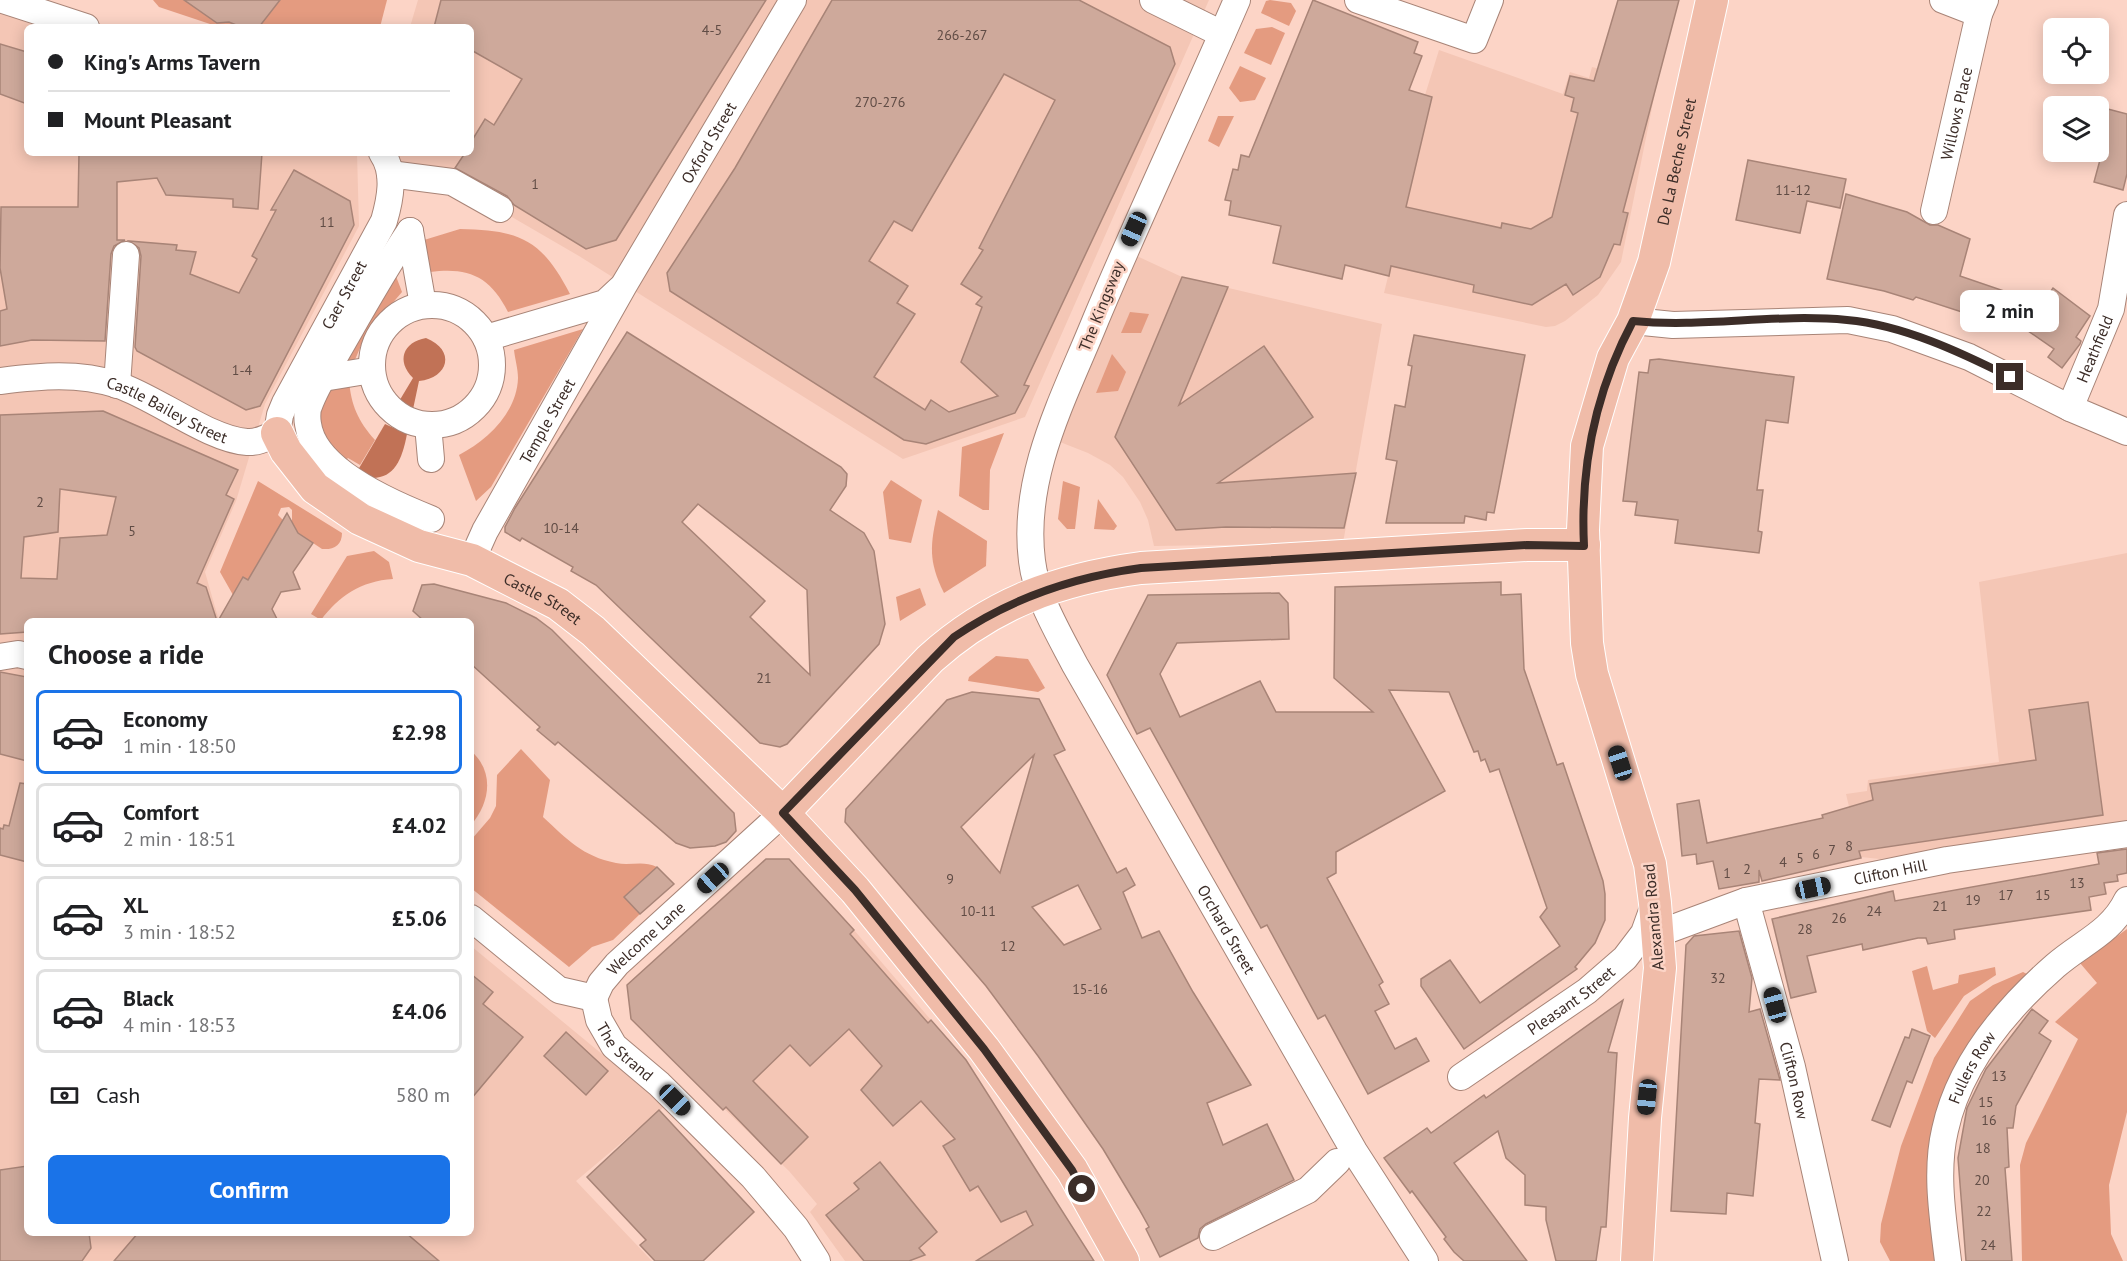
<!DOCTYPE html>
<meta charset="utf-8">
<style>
body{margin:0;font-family:"PT Sans",sans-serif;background:#f6f6f6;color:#202124;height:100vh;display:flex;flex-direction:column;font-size:22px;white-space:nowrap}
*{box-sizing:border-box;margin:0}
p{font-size:20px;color:#757577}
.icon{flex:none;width:33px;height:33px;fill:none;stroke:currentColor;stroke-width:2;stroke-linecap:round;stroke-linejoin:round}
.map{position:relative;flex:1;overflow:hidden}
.panel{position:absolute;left:24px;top:618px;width:450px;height:618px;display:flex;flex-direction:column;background:#fff;border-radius:9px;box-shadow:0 3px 15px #0003}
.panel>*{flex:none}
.guide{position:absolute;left:24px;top:24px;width:450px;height:132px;border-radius:9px;box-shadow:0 3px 15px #0003;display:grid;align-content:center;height:132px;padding:0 24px;background:#fff}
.controls{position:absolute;left:2043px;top:18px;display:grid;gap:12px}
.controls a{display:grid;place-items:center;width:66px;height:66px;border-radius:9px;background:#fff;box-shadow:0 3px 15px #0003;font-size:30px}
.end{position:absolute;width:27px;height:27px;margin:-14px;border:8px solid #3c2d28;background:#fff;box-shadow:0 0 0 3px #fff}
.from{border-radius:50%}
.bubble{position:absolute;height:42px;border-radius:9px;background:#fff;box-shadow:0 3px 15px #0003;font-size:20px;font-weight:800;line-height:42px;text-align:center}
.car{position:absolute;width:18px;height:36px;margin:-18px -9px;border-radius:8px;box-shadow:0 0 4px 2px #0007;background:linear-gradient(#222 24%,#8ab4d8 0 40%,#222 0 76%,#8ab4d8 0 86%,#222 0)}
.guide b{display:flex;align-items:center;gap:21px;height:57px;font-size:22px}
.guide b+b{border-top:2px solid #e0e0e0}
.guide i{width:15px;height:15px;background:#202124}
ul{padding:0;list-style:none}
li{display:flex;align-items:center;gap:18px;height:84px;margin:0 12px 9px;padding:0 12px;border:3px solid #e0e0e0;border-radius:9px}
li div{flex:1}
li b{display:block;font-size:22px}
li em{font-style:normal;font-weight:800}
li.current{border-color:#1a73e8}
li>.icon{width:54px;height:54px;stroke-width:1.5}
h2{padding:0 24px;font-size:27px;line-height:72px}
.pay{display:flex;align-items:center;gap:15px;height:66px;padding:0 24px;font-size:22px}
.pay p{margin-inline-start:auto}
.action{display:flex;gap:12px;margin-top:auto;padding:12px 24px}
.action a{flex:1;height:69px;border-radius:9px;background:#1a73e8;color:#fff;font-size:24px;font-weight:800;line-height:69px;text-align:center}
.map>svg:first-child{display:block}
</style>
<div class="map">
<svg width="2127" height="1261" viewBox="0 0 2127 1261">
<rect width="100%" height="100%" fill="#fcd4c6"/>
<g fill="#f4c6b5">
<path d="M0,0l86,27h-59v126h330l2,73 -94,178 -29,97 -31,71 14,49h-192v612h444v-287l194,160 -89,75 76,80h-652z"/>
<path d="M418,0h791l-184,417 -122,42 -324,-203 -127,-74 -62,-8 -8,-21h89v-126h-61z"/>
<path d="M1439,50l124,44 7,-22 19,6 3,-11 65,16 -36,179 -23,33 -33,26 -10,5 -9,1 -162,-34 48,-196 -7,-2z"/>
<path d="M1139,257l43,20 200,47 -39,219 -189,3 -6,-26 -8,-18 -17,-25 -13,-12 -22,-12 -28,-11 -2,-9 77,-175z"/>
<path d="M2127,553v271l-247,35 -19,-2 -15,-63 21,-3 1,-11 131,-18 -20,-180z"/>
<path d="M766,859h23l65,71 112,131 128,200h-249l-35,-49 7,-8 -28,-33 -158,-152 -4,-34z"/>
</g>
<g fill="#e49b80">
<path d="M153,0h234l-7,27h-161l-60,-20z"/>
<path d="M1270,0l21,3 5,8 -7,15 -28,-13 5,-12z"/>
<path d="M1272,27l13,6 -14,32 -27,-12 12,-24z"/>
<path d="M1240,66l26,12 -11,22 -15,2 -11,-14z"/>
<path d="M1218,116h16l-15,31 -11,-6z"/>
<path d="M460,229c61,1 82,11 110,65l-62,18c-18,-36 -40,-45 -78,-40l-6,-32z"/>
<path d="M391,263l11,29 -36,42 -15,35 -21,4z"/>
<path d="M1130,312l19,2 -8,19h-20z"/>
<path d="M583,329l-92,158 -15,14 -17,-46c28,-15 58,-42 59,-77 0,-9 -3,-19 -4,-28z"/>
<path d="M1112,354l14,18 -8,19 -22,2z"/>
<path d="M349,380c2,25 9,41 26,60l-15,25 -12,-7 -3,3 -12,-11 -15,-22 6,-43z"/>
<path d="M1004,433l-14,37 -1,40h-6l-24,-14 3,-49z"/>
<path d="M891,480l31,20 -11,43 -22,-4 -6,-47z"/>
<path d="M258,481l84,52c0,12 -8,17 -20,16l-30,-20v-19l-3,-3 -8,1 -3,7 5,5 -35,60 -5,-3 -10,18 -13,-23z"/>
<path d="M1063,481l17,6 -5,42h-8l-9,-10z"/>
<path d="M1098,499l19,27 -3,4 -20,-1z"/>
<path d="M938,510l49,31 -1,25 -42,27c-16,-32 -14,-48 -6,-83z"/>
<path d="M374,551l15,11 4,17c-32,2 -54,17 -72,41l-10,-6 36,-58z"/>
<path d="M920,588l6,17 -26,16 -4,-24z"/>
<path d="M996,656l32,3 17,29 -7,4 -70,-11 1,-4z"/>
<path d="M521,749l29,31 -7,37c25,23 39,39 73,46 15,3 27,-3 41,4l-32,30 15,17 -27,26 -21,7 -23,20 -98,-79v-48l19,-22 6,-12 1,-31z"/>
<path d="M471,751c24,21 19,52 0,74z"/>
<path d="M2127,929v183l-18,73 2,49 12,27h-101l-2,-96 6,-22 52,-104 -23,-17 42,-39 -17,-20z"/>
<path d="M1927,966l6,24 25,-7 1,-8 36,-8 1,8 -32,21 -29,42 -8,-7 -15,-60z"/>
<path d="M2023,972l6,3 -64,91 -25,195h-50l-10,-19 1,-18 20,-78 33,-88 36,-57 23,-16z"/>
</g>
<g fill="#c17256">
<path d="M426,338c30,12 23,40 -7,43l-7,33 -14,-11 15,-25c-17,-17 -10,-36 13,-40z"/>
<path d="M385,424l22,10c-6,31 -16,52 -52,41z"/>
</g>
<g fill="#cea99b" stroke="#a88477" stroke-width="1.5" fill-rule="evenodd">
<path d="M184,0h96l-21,27h-18l-12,-5 -12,1z"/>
<path d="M441,0h325l-150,240 -30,9 -72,-44 -7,-9 -52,-28 10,-15h6v-11l14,-23 9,6 28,-46 -51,-29v-23h-37z"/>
<path d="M832,0h247l91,47 5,17 -151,321 5,1 -14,27 -89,31 -22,-4 -234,-149 -3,-18 68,-105zM1004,74l51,26 -76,148 4,2 -22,34 21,13 -6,7 6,3 -21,55 37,34 -49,16 -18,-12 -6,10 -51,-33 41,-63 -18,-11 11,-17 -39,-25 25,-40 18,10z"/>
<path d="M1313,0l105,42 -4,11 8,3 -13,34 23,7 -26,110 95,21 1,-5 29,6 21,-12 26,-104 -7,-2 3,-13 -9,-3 5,-19 24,5 24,-81h61l-56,212 5,1 -8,32 -6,-1 -14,33 -27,18 -7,-11 -34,21 -59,-13 1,-7 -83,-19 -2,10 -44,-11 -3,14 -69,-16 8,-37 -52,-11 2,-14 -6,-1 8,-31 5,1 3,-15 8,2z"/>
<path d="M0,44l27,8v52l-27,-10z"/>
<path d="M2104,108l23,6v60l-4,16 -29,-8 6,-22 -2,-32z"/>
<path d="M79,153h183l-4,56 -25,-2v-8l-67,-4 -9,-17 -40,4v58h8l-11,6 -3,8 -6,87 -73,-1 -32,6v-35l7,-2 -7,-41 1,-61h77z"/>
<path d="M1748,160l98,19 -6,29 -33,-7 -7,32 -64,-13z"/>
<path d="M294,170l56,31 4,24 -94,181 -14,4 -109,-59 -2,-4 6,-91 -2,-8 -10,-7 48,4 -1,5 20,2 -6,22 49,19 18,-34 -5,-3 24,-46h-5z"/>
<path d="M1846,194l61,18 23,13h8l32,14 -10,37 82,28 11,-16 37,28 -14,21 5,4 -1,3 -18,24 -14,-11 6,-8 -46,-32 -3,9 -89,-29 -3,3 -29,-9 -57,-12z"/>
<path d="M1182,277l46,10 -49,118 85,-59 49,71 -95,66 138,-10 -12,55 -118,-1 -50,3 -61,-93z"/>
<path d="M627,332l214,135 6,7 -1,12 -16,24 34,23 10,18 11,73 -6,20 -92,100 -7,3 -20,-4 -164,-158 -25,-14 2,-4 -51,-29 -2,3 -15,-9v-5l10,-19zM698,504l109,86 3,85 -60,-58 15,-16 -83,-79z"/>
<path d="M1414,335l111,20 -31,158 -7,-1 -1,8 -21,-4 -1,7h-78l11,-62 -11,-2 9,-54 10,2 7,-41 -4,-1z"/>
<path d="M1659,359l135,18 -6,46 -22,-3 -9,70h6l-5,41 4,1 -3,21 -84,-10 3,-23 -43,-5 2,-13 -14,-1 16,-129 9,1 2,-13z"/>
<path d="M103,411l135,59 -12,25 8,4 -37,84 9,4 11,34h-190v11l-27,2v-219zM60,489l56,8 -9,38 -47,3 -3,41 -36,-1 3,-41 34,-5z"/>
<path d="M287,513l11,20 15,10 -20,29 7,17 -19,3 -9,17 6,12h-60l25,-44 5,3z"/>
<path d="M1501,582v13l20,-1 3,75 33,96 6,-2 40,118 2,13v26l-10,23 -20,24 2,2 -113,80 -43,-63v-7l29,-19 30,43 80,-57 -20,-29 7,-9 -48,-139 -9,3 -5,-13 -4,2 -3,-10 -4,1 -25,-60 -60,-2 56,101 -109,61v21l-9,5 56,104 -4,3 10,19 -14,7 20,38 21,-11 13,23 -61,33 -43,-79 -7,4 -51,-94 -6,3 -111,-200 -13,6 -30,-59 41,-80 131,-2 9,10 1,36 -112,4 -17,31 20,43 80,-36 16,31h97l-39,-34 1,-91z"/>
<path d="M434,584l72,19 30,15 16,12 182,183 2,18 -10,11 -11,4 -25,2 -14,-5 -118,-101 -3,3 -18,-15 3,-3 -69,-63v-43h-47l-11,-10 9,-26z"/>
<path d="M0,672l27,5v84l-27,-7z"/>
<path d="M972,692l67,7 26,51 -11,5 63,118 9,-5 9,17 -12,7 19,46 17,-7 34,61 58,93 -44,18 16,42 44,-21 27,56 -88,44 -6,5 -2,9 -38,19 -14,-28 3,-2 -10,-18 -36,-60 -65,-93 -52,-70 -141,-164 1,-13 101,-109zM1034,755l-34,118 -39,-46zM1078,885l23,44 -37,16 -32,-38z"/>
<path d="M2088,702l15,113 -244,36 2,7 -99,23 -3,-11v12l-40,7 -6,-28 -16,3 -1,-10 -14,2 -5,-52 22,-4 8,43 116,-25 -1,-3 51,-15 -3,-16 166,-24 -7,-50z"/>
<path d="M20,783l7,1v78l-27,-7v-27l3,1 1,-4 5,1z"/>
<path d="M2127,849v24l-10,2 1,6 -14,2 2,11 -17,3 2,13 -137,20 1,9 -27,5 -2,-6h-8l-55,12 -1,-6 -55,12 9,36 -25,6 -19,-79 121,-28 2,10 204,-37 -2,-11z"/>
<path d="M766,859h23l65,71 -4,4 78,89 3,-3 35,40 128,201h-118l57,-36 -7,-14 -25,11 -23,-36 -8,5 -27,-45 12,-7 -34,-38 -28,25 -32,-36 21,-24 -33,-37 -39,37 -20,-21 -37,36 55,56 -27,27 -55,-57 -3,3 -92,-91 -4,-34z"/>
<path d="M657,867l17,17 -34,30 -16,-17z"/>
<path d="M1739,931l13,47 -3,34 11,-3 20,71 -21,-1 -4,44 5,1 -7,72 -26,-3 -1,21 -55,-3 15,-266 8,-9z"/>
<path d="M471,974l22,18 -10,12 40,33 -52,62z"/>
<path d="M1623,1000l-15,52 9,1 -11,174h-5l-5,34h-40l-10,-41v-13l-21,-2v-30l-19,-17 -8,-27 -44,32 73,98h-63l-10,-9 -10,-13 2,-2 -34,-46 -2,2 -26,-35 43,-30 4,5 53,-38 2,3z"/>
<path d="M2032,1009l16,12 -9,12 12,8 -35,65 -3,22h-6l2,39 -4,1 7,93h-46l-8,-103 9,-50 19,-39z"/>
<path d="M1912,1029l18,7 -18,47 -5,-2 -17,46 -18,-7 33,-83 4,1z"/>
<path d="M566,1032l42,39 -22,24 -42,-39z"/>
<path d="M659,1110l95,102 -51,49h-48l-15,-16 6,-5 -59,-63z"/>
<path d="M880,1162l57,70 -18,16 6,7 -16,6h-45l-38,-46 33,-26 -5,-6z"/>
<path d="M27,1166v67h62l2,15 -9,13h-82v-91z"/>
<path d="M138,1233h268l33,28h-325z"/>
</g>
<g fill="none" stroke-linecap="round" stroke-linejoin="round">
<g stroke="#a88477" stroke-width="28">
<g id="minor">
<path d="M3,0l83,27"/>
<path d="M1153,0l69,34"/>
<path id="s1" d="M1237,0c-46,107 -96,212 -141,319 -31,77 -75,156 -64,242 4,35 27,73 43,104l279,486 71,110"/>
<path d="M1358,0l116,40 16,-40"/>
<path d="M1943,0l36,14"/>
<path d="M390,174l62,8 48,27"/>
<path id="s2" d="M1934,211l45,-197 6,-14"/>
<path d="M410,231c-26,38 -48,78 -71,118 -10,18 -23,37 -30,57 -2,4 -2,13 -1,18 6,47 85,80 123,95"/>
<path d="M410,231l13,74"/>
<circle cx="432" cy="365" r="60"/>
<path d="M1633,321l40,4 175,-5 44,9 77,28 101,51 57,24"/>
<path d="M486,338l119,-35 15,-14"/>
<path d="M323,378l49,-8"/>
<path id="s3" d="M0,381c40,-5 78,-9 118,4 37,12 92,55 129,57 11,1 21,-5 30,-9l3,-18 5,-12 99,-182c6,-21 12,-48 -2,-68"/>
<path d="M117,385l9,-130"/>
<path id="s4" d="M2070,408l41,-99 16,-94"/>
<path d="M428,425l3,34"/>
<path id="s5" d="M472,560l13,-29 139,-246 169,-285"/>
<path d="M0,657l18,-3 9,2"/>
<path id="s6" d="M1746,901l46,166 43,194"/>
<path d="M471,918l88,72 35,8"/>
<path id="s7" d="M1657,934l89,-33 201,-41 180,-26"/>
<path id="s8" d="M594,998l5,22 15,26 45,38 94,93 43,51 21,33"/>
<path id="s9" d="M594,998l7,-15 16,-19 166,-151"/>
<path id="s10" d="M1461,1077l126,-86 38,-33 19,-25 9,-25"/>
<path d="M1213,1237l95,-47 29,-28"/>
<path id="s11" d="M1948,1261c-5,-42 -13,-89 -3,-131 14,-65 61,-121 110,-164 26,-23 56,-33 72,-66"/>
</g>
</g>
<g stroke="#fff" stroke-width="34">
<g id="major">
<path id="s12" d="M277,433l9,18 29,37 45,31 59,27 53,14 86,44 35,27 190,182 72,77 129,159 88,121 51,91"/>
<path d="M783,813l147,-154c62,-56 129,-80 211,-91l386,-23h57"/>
<path id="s13" d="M1637,1261l8,-143 15,-150 -5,-65 -5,-39 -58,-190 -5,-31 -4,-113 4,-84 26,-88 20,-37 21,-59 58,-262"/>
</g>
</g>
<use href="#minor" stroke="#fff" stroke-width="26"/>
<use href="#major" stroke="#f0bca9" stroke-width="32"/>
</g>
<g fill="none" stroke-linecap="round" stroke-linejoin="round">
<path stroke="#3c2d28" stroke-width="8" d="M1082,1189l-10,-19 -88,-121 -129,-159 -72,-77 171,-176c57,-39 119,-60 187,-69l386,-23 57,1c-4,-81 11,-154 49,-225 71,7 143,-8 214,-1 56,5 113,32 163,57"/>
</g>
<g text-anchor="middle" stroke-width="5" stroke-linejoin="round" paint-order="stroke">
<g font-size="14" fill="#604c45">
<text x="712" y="35">4-5</text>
<text x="962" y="40">266-267</text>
<text x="880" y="107">270-276</text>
<text x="535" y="189">1</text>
<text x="1793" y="195">11-12</text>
<text x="327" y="227">11</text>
<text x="242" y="375">1-4</text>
<text x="40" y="507">2</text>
<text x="561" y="533">10-14</text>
<text x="132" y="536">5</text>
<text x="764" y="683">21</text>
<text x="1849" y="851">8</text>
<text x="1832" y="855">7</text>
<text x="1816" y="859">6</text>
<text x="1800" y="863">5</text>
<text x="1783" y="867">4</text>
<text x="1747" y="874">2</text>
<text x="1727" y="878">1</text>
<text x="950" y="884">9</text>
<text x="2077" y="888">13</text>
<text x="2006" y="900">17</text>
<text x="2043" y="900">15</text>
<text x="1973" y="905">19</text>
<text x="1940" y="911">21</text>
<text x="978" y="916">10-11</text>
<text x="1874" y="916">24</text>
<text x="1839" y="923">26</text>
<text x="1805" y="934">28</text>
<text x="1008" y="951">12</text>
<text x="1718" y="983">32</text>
<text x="1090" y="994">15-16</text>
<text x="1999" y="1081">13</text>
<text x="1986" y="1107">15</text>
<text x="1989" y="1125">16</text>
<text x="1983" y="1153">18</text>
<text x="1982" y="1185">20</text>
<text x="1984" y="1216">22</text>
<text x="1988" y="1250">24</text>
</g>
<g font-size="16" fill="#3c2d28" stroke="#fcd4c6">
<text dy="6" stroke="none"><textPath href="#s2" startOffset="100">Willows Place</textPath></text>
<text dy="6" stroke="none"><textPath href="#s5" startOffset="480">Oxford Street</textPath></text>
<text dy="6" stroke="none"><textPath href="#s13" startOffset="1125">De La Beche Street</textPath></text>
<text dy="6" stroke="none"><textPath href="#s3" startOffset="447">Caer Street</textPath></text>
<text transform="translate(1101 306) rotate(-68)" y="6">The Kingsway</text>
<text dy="6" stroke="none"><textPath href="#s4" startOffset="64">Heathfield</textPath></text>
<text dy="6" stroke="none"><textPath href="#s3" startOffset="174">Castle Bailey Street</textPath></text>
<text dy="6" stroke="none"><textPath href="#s5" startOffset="158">Temple Street</textPath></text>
<text dy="6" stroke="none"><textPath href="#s12" startOffset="322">Castle Street</textPath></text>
<text dy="6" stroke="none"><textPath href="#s7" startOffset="242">Clifton Hill</textPath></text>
<text transform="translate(1653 917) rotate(-95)" y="6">Alexandra Road</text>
<text dy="6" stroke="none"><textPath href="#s1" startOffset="1020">Orchard Street</textPath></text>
<text dy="6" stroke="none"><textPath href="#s9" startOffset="80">Welcome Lane</textPath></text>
<text dy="6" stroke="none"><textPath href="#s10" startOffset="134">Pleasant Street</textPath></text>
<text dy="6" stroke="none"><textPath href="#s8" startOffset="64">The Strand</textPath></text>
<text dy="6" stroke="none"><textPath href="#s11" startOffset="200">Fullers Row</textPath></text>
<text dy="6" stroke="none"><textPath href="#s6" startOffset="186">Clifton Row</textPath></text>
</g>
</g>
</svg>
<div class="controls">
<a><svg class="icon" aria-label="locate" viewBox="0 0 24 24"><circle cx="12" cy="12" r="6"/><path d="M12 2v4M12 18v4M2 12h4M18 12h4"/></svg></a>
<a><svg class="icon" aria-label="layers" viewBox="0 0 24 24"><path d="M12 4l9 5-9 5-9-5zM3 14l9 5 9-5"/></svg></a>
</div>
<i class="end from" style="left:1082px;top:1189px"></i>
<i class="end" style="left:2010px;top:377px"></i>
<div class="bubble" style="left:1960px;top:290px;width:99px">2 min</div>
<i class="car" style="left:1134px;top:229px;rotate:204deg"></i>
<i class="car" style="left:1620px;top:763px;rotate:342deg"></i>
<i class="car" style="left:713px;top:878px;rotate:228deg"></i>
<i class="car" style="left:1813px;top:888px;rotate:78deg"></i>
<i class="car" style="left:1775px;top:1005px;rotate:345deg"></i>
<i class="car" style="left:1647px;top:1097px;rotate:186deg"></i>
<i class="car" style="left:675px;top:1100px;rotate:135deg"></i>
<div class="guide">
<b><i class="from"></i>King's Arms Tavern</b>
<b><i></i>Mount Pleasant</b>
</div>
<section class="panel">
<h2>Choose a ride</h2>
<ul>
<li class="current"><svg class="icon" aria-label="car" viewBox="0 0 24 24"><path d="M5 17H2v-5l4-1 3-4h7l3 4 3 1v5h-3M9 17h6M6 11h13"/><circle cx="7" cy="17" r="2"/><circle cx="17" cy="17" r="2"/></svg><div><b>Economy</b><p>1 min · 18:50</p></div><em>£2.98</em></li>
<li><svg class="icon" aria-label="car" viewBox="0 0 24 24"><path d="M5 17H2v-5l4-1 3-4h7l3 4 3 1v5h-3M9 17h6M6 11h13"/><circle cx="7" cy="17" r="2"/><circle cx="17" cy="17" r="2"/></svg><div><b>Comfort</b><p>2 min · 18:51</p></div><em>£4.02</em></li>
<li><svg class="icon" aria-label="car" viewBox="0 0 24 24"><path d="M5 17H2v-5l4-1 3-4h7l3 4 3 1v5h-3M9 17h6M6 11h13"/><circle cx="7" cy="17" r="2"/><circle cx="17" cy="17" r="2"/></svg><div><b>XL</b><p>3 min · 18:52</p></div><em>£5.06</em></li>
<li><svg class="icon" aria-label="car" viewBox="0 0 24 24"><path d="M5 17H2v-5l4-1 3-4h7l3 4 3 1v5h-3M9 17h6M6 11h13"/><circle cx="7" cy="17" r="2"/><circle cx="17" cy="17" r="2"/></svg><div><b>Black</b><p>4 min · 18:53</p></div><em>£4.06</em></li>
</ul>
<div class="pay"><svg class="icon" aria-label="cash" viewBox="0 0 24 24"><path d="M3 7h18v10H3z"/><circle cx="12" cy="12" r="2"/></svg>Cash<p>580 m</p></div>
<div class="action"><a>Confirm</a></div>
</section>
</div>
